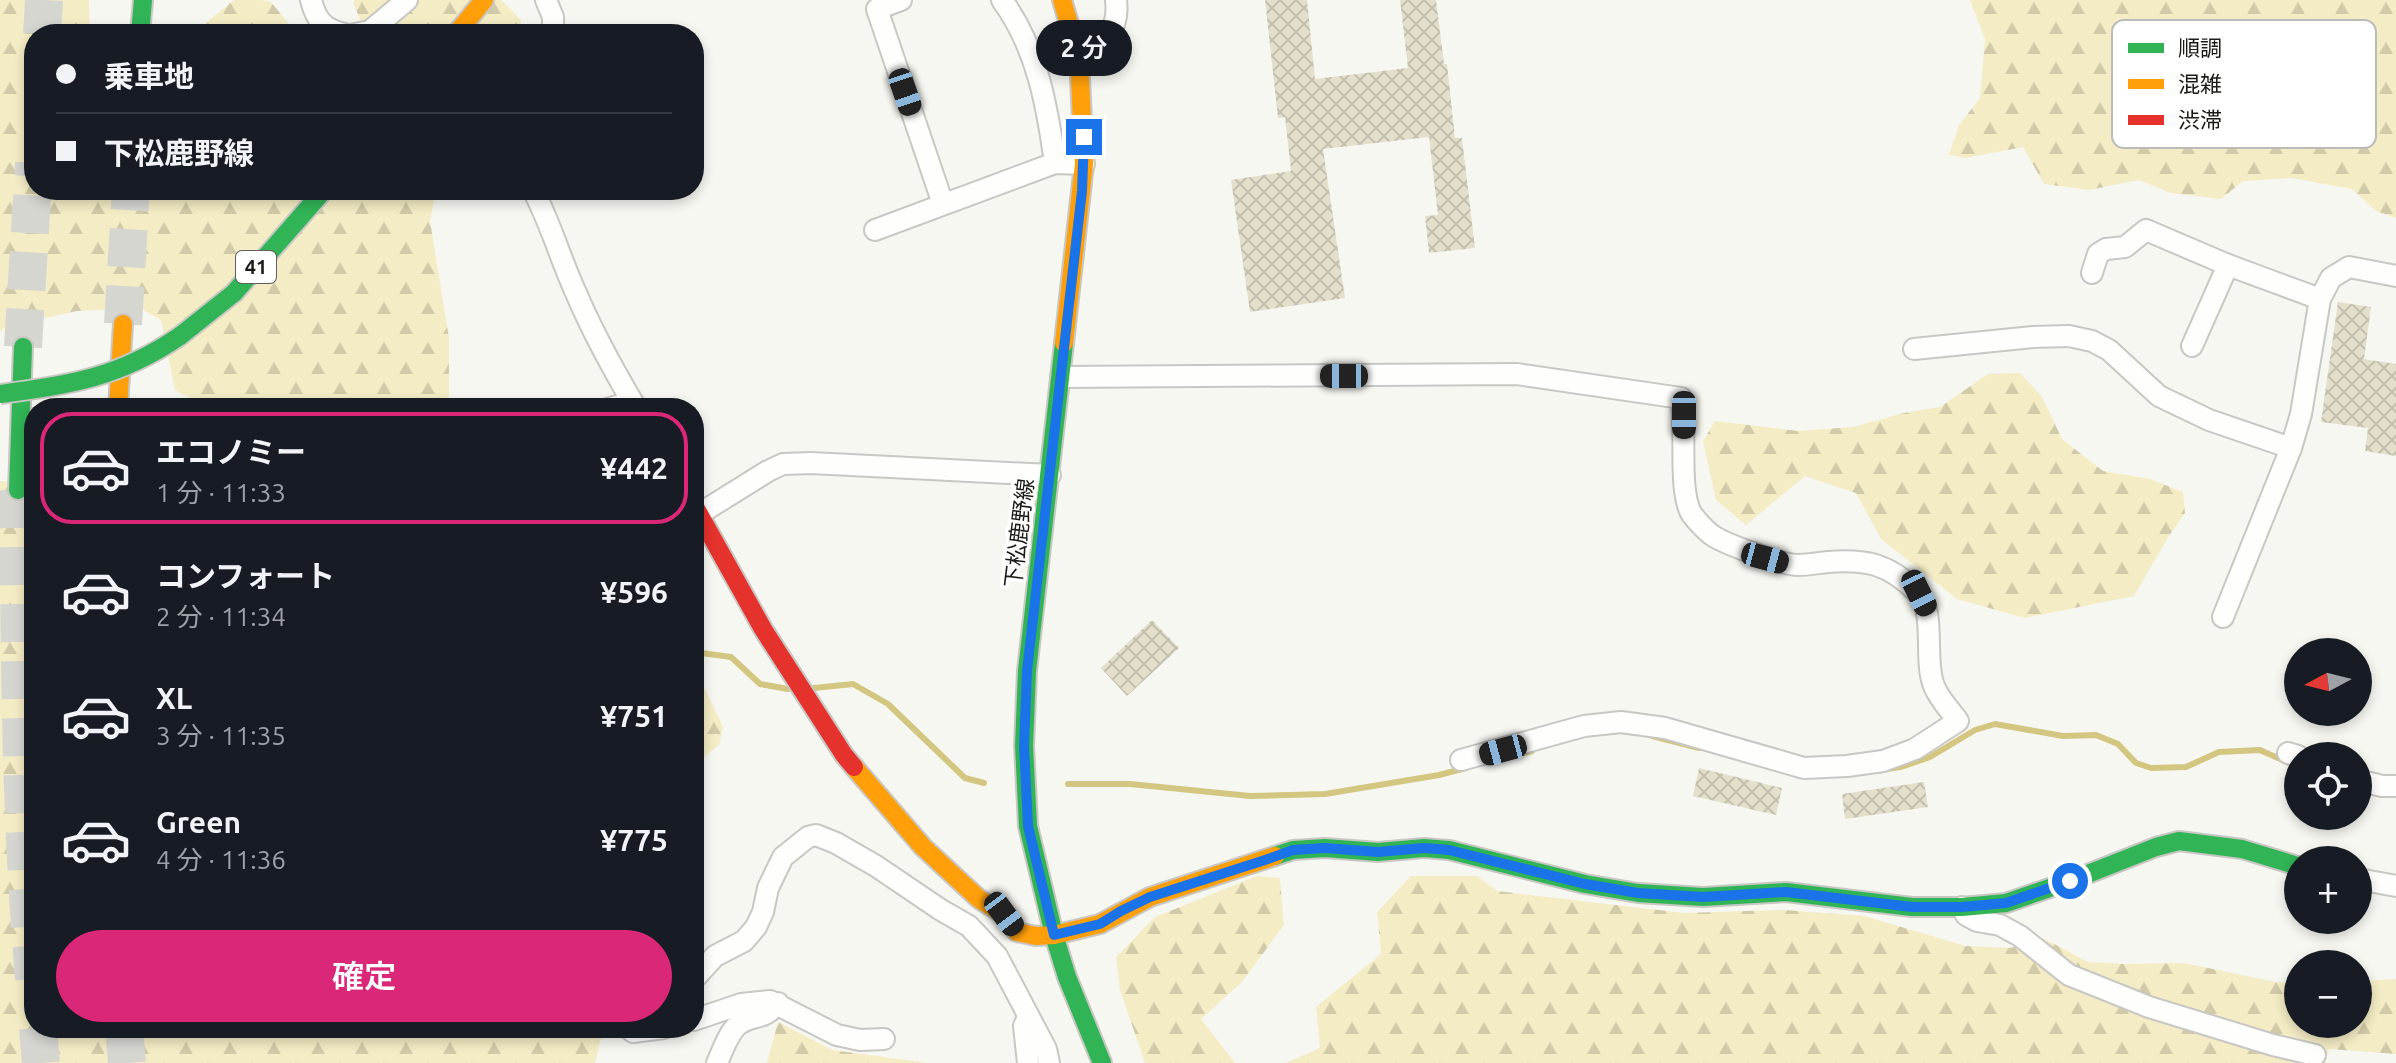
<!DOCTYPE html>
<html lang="ja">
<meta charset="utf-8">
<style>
body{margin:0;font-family:Ubuntu,"Noto Sans JP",sans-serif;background:#20242c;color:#f1f3f6;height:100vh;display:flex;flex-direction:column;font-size:30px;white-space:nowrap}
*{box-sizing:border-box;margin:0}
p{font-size:26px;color:#9ea1a6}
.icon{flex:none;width:44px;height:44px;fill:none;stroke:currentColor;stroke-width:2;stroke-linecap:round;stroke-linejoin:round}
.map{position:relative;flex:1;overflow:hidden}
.drawer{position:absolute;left:24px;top:398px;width:680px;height:640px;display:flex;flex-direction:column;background:#171b24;border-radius:32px;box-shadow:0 4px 12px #0003}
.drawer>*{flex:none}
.hud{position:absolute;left:24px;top:24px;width:680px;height:176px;border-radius:32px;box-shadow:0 4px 12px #0003;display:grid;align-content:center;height:176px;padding:0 32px;background:#171b24}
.needle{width:52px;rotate:263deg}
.buttons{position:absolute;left:2284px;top:638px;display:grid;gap:16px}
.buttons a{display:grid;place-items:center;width:88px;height:88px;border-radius:50%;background:#171b24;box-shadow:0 4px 12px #0003;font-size:40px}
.end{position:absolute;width:36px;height:36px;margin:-18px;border:10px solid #1a73e8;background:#fff;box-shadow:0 0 0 4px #fff}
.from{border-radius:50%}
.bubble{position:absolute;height:56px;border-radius:28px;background:#171b24;box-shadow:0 4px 12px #0003;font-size:26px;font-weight:600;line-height:56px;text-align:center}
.car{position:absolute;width:24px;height:48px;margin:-24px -12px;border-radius:10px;box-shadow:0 0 6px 2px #0007;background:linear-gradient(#222 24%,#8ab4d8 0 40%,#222 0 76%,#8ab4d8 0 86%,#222 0)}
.hud b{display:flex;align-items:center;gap:28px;height:76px;font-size:30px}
.hud b+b{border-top:2px solid #363941}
.hud i{width:20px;height:20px;background:#f1f3f6}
ul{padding:14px 0 0;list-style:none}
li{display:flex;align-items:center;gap:24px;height:112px;margin:0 16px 12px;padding:0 16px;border:4px solid transparent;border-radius:32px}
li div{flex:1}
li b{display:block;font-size:30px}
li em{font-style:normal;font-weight:600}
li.active{border-color:#db2777}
li>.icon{width:72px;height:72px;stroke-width:1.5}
.action{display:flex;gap:16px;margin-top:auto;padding:16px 32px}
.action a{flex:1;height:92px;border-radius:48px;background:#db2777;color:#fff;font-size:32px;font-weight:600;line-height:92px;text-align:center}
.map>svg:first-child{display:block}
</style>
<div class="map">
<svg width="2396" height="1063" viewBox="0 0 2396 1063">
<defs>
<pattern id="forest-firs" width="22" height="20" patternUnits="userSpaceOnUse" patternTransform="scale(2)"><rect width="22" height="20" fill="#f4ecc5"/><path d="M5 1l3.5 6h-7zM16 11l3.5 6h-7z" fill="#d1caa8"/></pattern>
<pattern id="building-cross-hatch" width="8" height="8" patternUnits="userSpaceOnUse" patternTransform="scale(2)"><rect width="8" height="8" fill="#e3dfcb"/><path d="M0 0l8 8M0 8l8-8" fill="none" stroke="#c2bfae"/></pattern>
</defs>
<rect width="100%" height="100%" fill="#f7f7f2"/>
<g fill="url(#forest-firs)">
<path d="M0,0h89l1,34h-56v156h402l-6,31 19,117v70h-240l-34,-18 -14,-70 -21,-12 -63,3 -72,16 -5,5z"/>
<path d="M234,0h28l9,2 26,32h-105z"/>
<path d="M354,0h147l20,20v14h-155l-12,-29z"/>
<path d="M1970,0h426v218l-20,-7 -24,-22 -60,-11 -49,3 -22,18 -50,-6 -32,-13 -50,10 -45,-6 -21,-37 -57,11 -17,-3 10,-30 21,-27 5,-59z"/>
<path d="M2020,373l22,24 20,42 41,32 47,8 33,13 2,21 -16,23 -35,60 -109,22 -68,-19 -76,-60 -25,-46 -51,-17 -59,49 -30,-25 -13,-59 12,-20 83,10 55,-4 51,-14 36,-6 48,-33z"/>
<path d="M0,481l34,3v544h547l20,10 -6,25h-595z"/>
<path d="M694,665l29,62 -4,18 -25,20z"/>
<path d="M1257,876l23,2 4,47 -42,57 -41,37 34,44h-90l-25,-73 -4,-33 39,-40z"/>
<path d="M1411,876h66l20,15 187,22 100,-3 80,6 102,30 44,2 35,-9 43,23 35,2 61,-1 92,19 22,1v41h60v-43l38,-2v75l-67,-5 -4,14h-1039l34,-15 -4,-41 65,-53 -4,-42z"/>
<path d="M778,1022l54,28 96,13h-161z"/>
</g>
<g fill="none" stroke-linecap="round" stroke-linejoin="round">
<g stroke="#d3c681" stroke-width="6">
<path d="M694,652l37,5 29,27 28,5"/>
<path d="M814,688l39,-4 35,20 77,74 19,5"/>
<path d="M1652,736l47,12"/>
<path d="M1508,757l24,-6"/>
<path d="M1886,769l15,-2 29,-10 45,-27 20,-6 68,12 33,-1 22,9 18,19 15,5 35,-1 33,-15 41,-2 38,17"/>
<path d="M1068,784h62l120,12 75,-2 114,-19 27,-7"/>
</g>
</g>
<g fill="url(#building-cross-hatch)">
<path d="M1265,0h42l8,79 93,-11 -8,-68h36l8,64h3l8,74h7l13,110 -46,5 -4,-37 13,-1 -9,-78 -106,12 22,149 -95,14 -19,-132 60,-9 -6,-54 -7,1z"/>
<path d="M2338,302l33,5 -7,52 32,5v92l-31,-5 3,-23 -47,-6z"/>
<path d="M1152,620l27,28 -52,48 -26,-28z"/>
<path d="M1699,768l83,20 -6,27 -83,-19z"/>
<path d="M1924,782l4,25 -83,12 -3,-25z"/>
</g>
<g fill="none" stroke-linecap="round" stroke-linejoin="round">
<g stroke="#d6d6d1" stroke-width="38" stroke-dasharray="38 19" stroke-linecap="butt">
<path d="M42,34l2,-34"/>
<path d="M123,324l8,-134"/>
<path d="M23,347l11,-184"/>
<path d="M18,490c2,163 2,326 16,489"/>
<path d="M38,1028l3,35"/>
<path d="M124,1028l3,35"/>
</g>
<g stroke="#c8c7c3" stroke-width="24">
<g id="street">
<path d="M311,0c5,20 13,30 34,34"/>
<path d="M546,0l7,17v17"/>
<path d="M901,0l-24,9 66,195"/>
<path d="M1002,0c35,48 45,105 53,163"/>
<path d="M355,34l15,-3 37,-31"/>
<path d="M1079,57c24,-15 41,-25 37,-57"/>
<path d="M533,190c18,34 27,68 43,103 17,40 38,78 60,115"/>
<path d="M875,230l180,-67 29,1"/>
<path d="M2092,273l6,-19 8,-5 19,-2 21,-17 82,35 92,34"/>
<path d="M2192,346l36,-81"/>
<path d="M1914,349l119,-12 36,-1 23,5 17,9 50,46 50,24 82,28"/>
<path d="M1061,377l456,-3 164,24c6,31 -3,90 10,115 4,6 15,18 21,22 12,9 71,30 86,30 10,0 20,-2 30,-3 39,-3 61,2 89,30 20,20 6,67 17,94 5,13 16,24 24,35l-43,28 -32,12 -36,5 -43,2 -139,-40 -44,-6 -37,4 -123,34"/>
<path d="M610,408l22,-6"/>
<path d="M699,514l69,-43 15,-7 28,-1 239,12"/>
<path d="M2223,617l68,-169 10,-34 19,-115 11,-21 18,-11 47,9"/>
<path d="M2288,753l10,3"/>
<path d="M2358,780l24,6h14"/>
<path d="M2358,879l38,7"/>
<path d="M1962,907l4,8 11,6 23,4 20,11 49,39 80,32 124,38 42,10"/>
<path d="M694,979l21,-23 29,-15 12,-14 7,-15 5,-24 15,-31 25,-20 8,-2 20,8 40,23 65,44 28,16 28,30 49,93 3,14"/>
<path d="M694,1020l47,-16 29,-3 67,34 23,5 24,-1"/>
<path d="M628,1028l5,4 31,-4"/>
<path d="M717,1063c5,-11 12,-32 22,-39 16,-11 23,-2 39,-21"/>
<path d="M1028,1063l-4,-37 4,-9"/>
</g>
</g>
<g stroke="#c8c7c3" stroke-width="22">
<g id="fast">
<path d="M140,34l3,-34"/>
<path d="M180,336l54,-43 90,-103"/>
<path d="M1064,343l-37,328 -3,75 4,80 26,109 13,42 35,86"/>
<path d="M18,490l5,-143"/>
<path d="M1275,856l18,-6 32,-2 53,4 46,-4 25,2 136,34 53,9 65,4 83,-5 126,15h50l44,-4 64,-22 86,-34 23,-6 63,8 56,17"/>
</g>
</g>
<g stroke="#c8c7c3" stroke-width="22">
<g id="slow">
<path d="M1062,0l17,57 5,107 -20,179"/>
<path d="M456,34l28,-34"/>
<path d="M118,408l5,-84"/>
<path d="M854,767l69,80 56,52 25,15 13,18 19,4 18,-1 46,-11 50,-27 125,-41"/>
</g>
</g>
<g stroke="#c8c7c3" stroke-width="22">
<path id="jam" d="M694,505l69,124 81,126 10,12"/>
</g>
<use href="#street" stroke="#fefefd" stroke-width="20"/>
<use href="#fast" stroke="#30b455" stroke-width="18"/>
<use href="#slow" stroke="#ff9f0a" stroke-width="18"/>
<use href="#jam" stroke="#e5322d" stroke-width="18"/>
<g stroke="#c8c7c3" stroke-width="22" stroke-linecap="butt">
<path id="fast-bridge" d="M0,394c71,-9 120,-17 180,-58"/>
</g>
<use href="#fast-bridge" stroke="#30b455" stroke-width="18"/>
</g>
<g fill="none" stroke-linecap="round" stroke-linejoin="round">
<path stroke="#1a73e8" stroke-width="10" d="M1084,137l-2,54 -55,480 -3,75 4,80 26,109 46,-11 21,-13 29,-14 115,-37 28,-10 32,-2 53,4 46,-4 25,2 136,34 53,9 65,4 83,-5 126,15h50l44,-4 64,-22"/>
</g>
<g text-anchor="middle" stroke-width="7" stroke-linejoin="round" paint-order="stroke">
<rect fill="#fff" stroke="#5f5f5d" stroke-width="2" x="236" y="251" width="40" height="32" rx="6"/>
<g font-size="20" font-weight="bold" fill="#1b1b17">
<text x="256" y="274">41</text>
</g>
<g font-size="22" fill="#1b1b17" stroke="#fff">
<text transform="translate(1019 533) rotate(-83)" y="8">下松鹿野線</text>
</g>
</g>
<rect x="2112" y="20" width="264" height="128" rx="12" fill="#fff" stroke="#bbbbb9" stroke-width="2"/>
<rect x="2128" y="43" width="36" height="10" fill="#30b455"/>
<rect x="2128" y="79" width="36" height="10" fill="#ff9f0a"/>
<rect x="2128" y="115" width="36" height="10" fill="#e5322d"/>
<g font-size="22" fill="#1b1b17">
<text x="2178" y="56">順調</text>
<text x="2178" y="92">混雑</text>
<text x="2178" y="128">渋滞</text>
</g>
</svg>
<div class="buttons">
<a><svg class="needle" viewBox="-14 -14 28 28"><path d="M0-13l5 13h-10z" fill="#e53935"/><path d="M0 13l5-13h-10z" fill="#9ea1a6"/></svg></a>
<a><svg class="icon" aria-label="locate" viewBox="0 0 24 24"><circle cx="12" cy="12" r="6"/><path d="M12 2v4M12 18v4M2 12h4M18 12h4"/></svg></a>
<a>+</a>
<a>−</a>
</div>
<i class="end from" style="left:2070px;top:881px"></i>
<i class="end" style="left:1084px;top:137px"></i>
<div class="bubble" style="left:1036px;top:20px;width:96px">2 分</div>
<i class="car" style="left:905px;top:92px;rotate:161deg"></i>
<i class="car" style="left:1344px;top:376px;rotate:270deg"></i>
<i class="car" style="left:1684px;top:415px;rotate:180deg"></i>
<i class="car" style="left:1765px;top:558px;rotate:105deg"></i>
<i class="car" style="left:1919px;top:593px;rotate:154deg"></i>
<i class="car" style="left:1503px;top:750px;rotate:255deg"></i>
<i class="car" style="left:1004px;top:914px;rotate:143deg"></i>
<div class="hud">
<b><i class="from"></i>乗車地</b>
<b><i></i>下松鹿野線</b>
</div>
<section class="drawer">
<ul>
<li class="active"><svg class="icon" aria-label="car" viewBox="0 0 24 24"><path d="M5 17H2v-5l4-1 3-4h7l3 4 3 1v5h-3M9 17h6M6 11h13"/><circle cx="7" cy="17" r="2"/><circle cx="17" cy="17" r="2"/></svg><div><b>エコノミー</b><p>1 分 · 11:33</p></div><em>¥442</em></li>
<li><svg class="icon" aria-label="car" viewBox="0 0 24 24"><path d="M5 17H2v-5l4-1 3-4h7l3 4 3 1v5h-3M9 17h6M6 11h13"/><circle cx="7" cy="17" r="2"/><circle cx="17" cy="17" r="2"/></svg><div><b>コンフォート</b><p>2 分 · 11:34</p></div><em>¥596</em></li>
<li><svg class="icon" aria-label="car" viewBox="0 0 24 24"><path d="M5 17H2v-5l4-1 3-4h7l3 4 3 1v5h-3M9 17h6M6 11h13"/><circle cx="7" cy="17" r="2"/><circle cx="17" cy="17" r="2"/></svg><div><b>XL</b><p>3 分 · 11:35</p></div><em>¥751</em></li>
<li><svg class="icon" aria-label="car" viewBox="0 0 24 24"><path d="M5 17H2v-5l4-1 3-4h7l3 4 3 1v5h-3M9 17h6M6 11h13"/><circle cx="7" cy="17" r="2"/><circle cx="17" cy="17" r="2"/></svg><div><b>Green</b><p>4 分 · 11:36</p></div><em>¥775</em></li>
</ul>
<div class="action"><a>確定</a></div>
</section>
</div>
